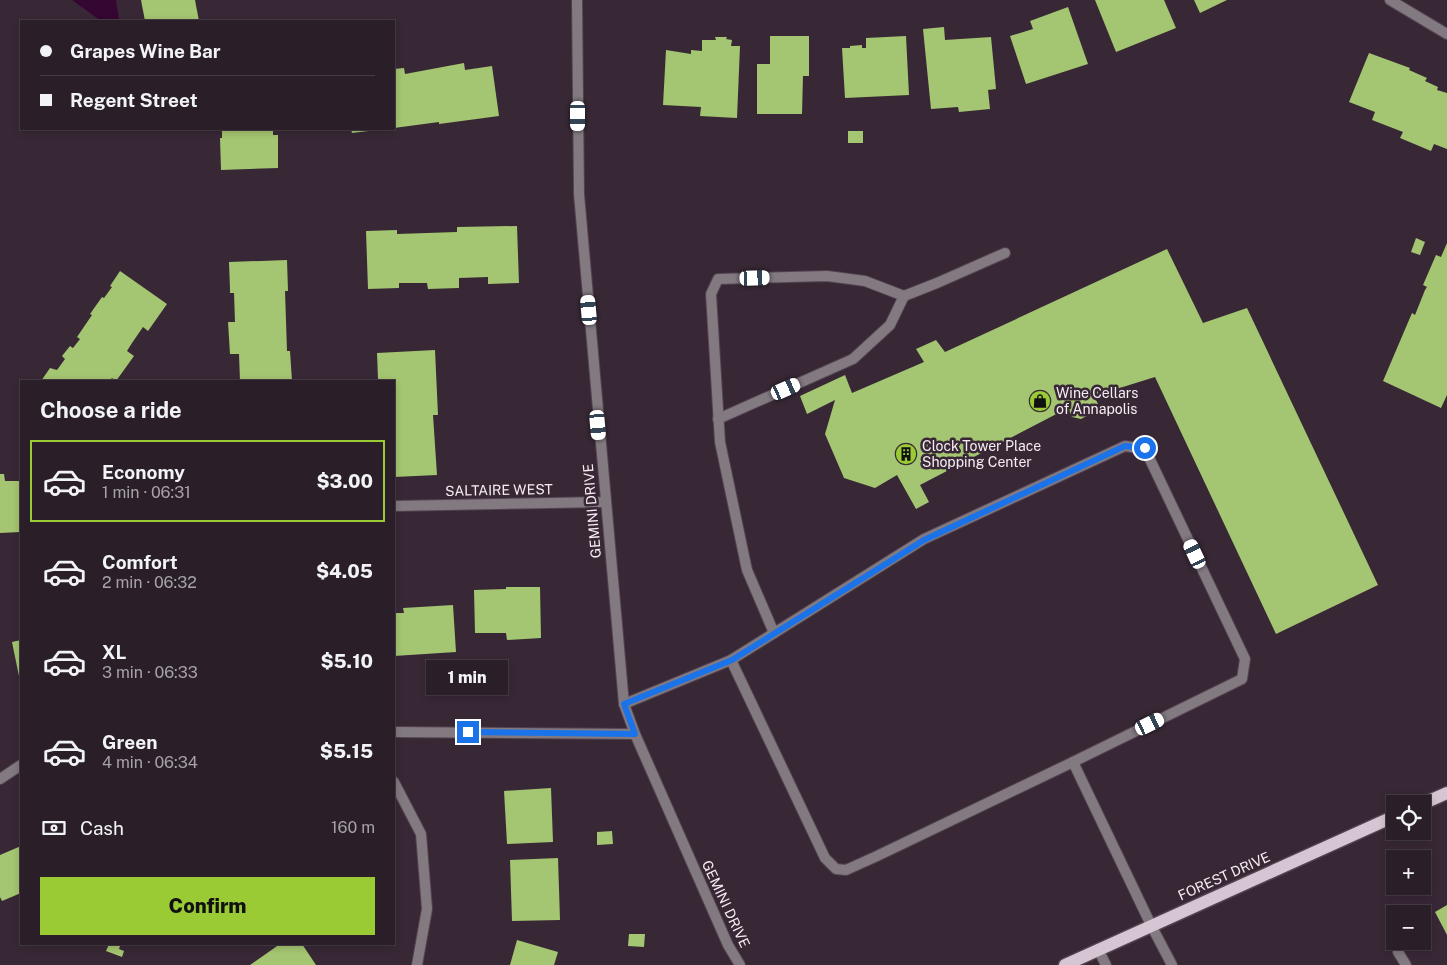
<!DOCTYPE html>
<meta charset="utf-8">
<style>
body{margin:0;font-family:"Public Sans",sans-serif;background:#322730;color:#f1f3f6;height:100vh;display:flex;flex-direction:column;font-size:19px;white-space:nowrap}
*{box-sizing:border-box;margin:0}
p{font-size:16px;color:#a5a2a8}
.icon{flex:none;width:28px;height:28px;fill:none;stroke:currentColor;stroke-width:2;stroke-linecap:round;stroke-linejoin:round}
.map{position:relative;flex:1;overflow:hidden}
.sheet{position:absolute;left:20px;top:380px;width:375px;height:565px;display:flex;flex-direction:column;background:#2a1e28;border-radius:0px;box-shadow:0 2px 8px #0003,0 0 0 1px #463c45}
.sheet>*{flex:none}
.hud{position:absolute;left:20px;top:20px;width:375px;height:110px;border-radius:0px;box-shadow:0 2px 8px #0003,0 0 0 1px #463c45;display:grid;align-content:center;height:110px;padding:0 20px;background:#2a1e28}
.fabs{position:absolute;left:1386px;top:795px;display:grid;gap:10px}
.fabs a{display:grid;place-items:center;width:45px;height:45px;border-radius:0px;background:#2a1e28;box-shadow:0 2px 8px #0003,0 0 0 1px #463c45;font-size:25px}
.end{position:absolute;width:22px;height:22px;margin:-11px;border:6px solid #1a73e8;background:#fff;box-shadow:0 0 0 2px #fff}
.from{border-radius:50%}
.bubble{position:absolute;height:35px;border-radius:0px;background:#2a1e28;box-shadow:0 2px 8px #0003,0 0 0 1px #463c45;font-size:16px;font-weight:800;line-height:35px;text-align:center}
.car{position:absolute;width:15px;height:30px;margin:-15px -8px;border-radius:6px;box-shadow:0 0 4px 1px #0007;background:linear-gradient(#fff 24%,#345 0 40%,#fff 0 76%,#345 0 86%,#fff 0)}
.hud b{display:flex;align-items:center;gap:18px;height:48px;font-size:19px}
.hud b+b{border-top:1px solid #463c45}
.hud i{width:12px;height:12px;background:#f1f3f6}
ul{padding:0;list-style:none}
li{display:flex;align-items:center;gap:15px;height:82px;margin:0 10px 8px;padding:0 10px;border:2px solid transparent;border-radius:0px}
li div{flex:1}
li b{display:block;font-size:19px}
li em{font-style:normal;font-weight:800}
li.active{border-color:#9acb35}
li>.icon{width:45px;height:45px;stroke-width:1.5}
h2{padding:0 20px;font-size:22px;line-height:60px}
.pay{display:flex;align-items:center;gap:12px;height:55px;padding:0 20px;font-size:19px}
.pay p{margin-inline-start:auto}
.primary-button{display:flex;gap:10px;margin-top:auto;padding:10px 20px}
.primary-button a{flex:1;height:58px;border-radius:0px;background:#9acb35;color:#111;font-size:20px;font-weight:800;line-height:58px;text-align:center}
.map>svg:first-child{display:block}
</style>
<div class="map">
<svg width="1447" height="965" viewBox="0 0 1447 965">
<rect width="100%" height="100%" fill="#382836"/>
<path fill="#350631" d="M72,0h44l3,20 -18,1z"/>
<g fill="#a4c571">
<path d="M141,0h54l4,21h-54z"/>
<path d="M1095,0h69l12,28 -60,24z"/>
<path d="M1194,0h33l-27,13z"/>
<path d="M1068,7l20,57 -62,20 -16,-48 23,-7 -3,-8z"/>
<path d="M944,27l1,13 46,-3 5,52 -8,1 2,19 -31,3 -1,-5 -27,2 -8,-80z"/>
<path d="M770,36h39v40h-6l-1,38h-45v-50h13z"/>
<path d="M906,36l3,59 -64,3 -3,-50h8v-2l12,-1v3h4v-10z"/>
<path d="M715,37h12l-1,2 6,1 -1,6h9l-3,72 -37,-2 1,-9 -38,-2 3,-55 25,4v-4l11,1v-11h14z"/>
<path d="M1369,53l41,15 -1,2 18,8 -2,3 13,6 -1,3 10,3v56l-13,-5 -3,7 -31,-13 3,-6 -31,-12 3,-8 -26,-10z"/>
<path d="M464,63l1,7 27,-4 7,50 -60,8v-2l-45,6v-59l10,-1 1,6z"/>
<path d="M222,129h51v6h5v33l-57,2 -1,-32h2z"/>
<path d="M351,129h26v1l-25,3z"/>
<rect x="848" y="131" width="15" height="12"/>
<path d="M517,226l2,57 -31,1v-7l-29,1v10l-31,1 -1,-6h-28v5l-31,1 -2,-58 31,-1v4l60,-2v-5z"/>
<path d="M1416,238l9,4 -5,13 -9,-3z"/>
<path d="M1447,243v152l-6,13 -58,-27 29,-68 3,2 10,-25 2,-3 -4,-2 13,-30 5,2z"/>
<path d="M1167,249l36,74 44,-15 131,277 -102,49 -121,-257 -61,19 4,8 -4,8 -13,7 -9,-2 -4,-9 -148,77 9,17 -13,7 -19,-34 -22,13 -31,-10 -19,-44 10,-34 -28,14 -7,-18 45,-21 7,18 72,-31 -8,-13 20,-9 9,12z"/>
<path d="M287,260l1,31h-3l2,60h3l2,30h-52l-1,-27h-9l-2,-32h7l-1,-29h-4v-4l-1,-27z"/>
<path d="M120,271l47,33 -19,27 -5,-4 -11,16 -5,8 7,5 -18,25 -4,-3 -3,3h-68l9,-13 7,2 8,-11 -3,-3 8,-10 3,2 7,-9 -3,-2 15,-22 -2,-1 12,-17 2,1 8,-11 -2,-1z"/>
<path d="M435,350l3,65h-5l4,60 -43,2v-96h-27v-1l11,-1 -1,-26z"/>
<path d="M0,474h4l1,7h16v51l-21,1z"/>
<path d="M506,587h34l1,51 -34,2 -1,-7h-31l-1,-43 32,-1z"/>
<path d="M453,605l3,47 -62,4v-43h10l-1,-5z"/>
<path d="M21,640v40l-1,1 -8,-39z"/>
<path d="M551,788l2,54 -46,2 -3,-53z"/>
<path d="M612,831l1,13 -16,1v-13z"/>
<path d="M21,846v47l-19,8 -2,-4v-42z"/>
<path d="M558,858l2,62 -48,1 -2,-61z"/>
<path d="M1447,905v30l-12,-23z"/>
<path d="M629,934h16l-1,13 -16,-1z"/>
<path d="M517,940l41,12 -4,13h-44z"/>
<path d="M109,944l11,2 -1,3 5,2 -2,6 -16,-6z"/>
<path d="M280,944h22l14,21h-66z"/>
</g>
<g fill="none" stroke-linecap="round" stroke-linejoin="round">
<g stroke="#534351" stroke-width="12">
<g id="service">
<path d="M718,419l135,-60 37,-34 14,-29"/>
<path d="M774,633l-27,-63 -27,-128 -9,-148 7,-15 109,-3 38,5 39,15 33,-13 68,-30"/>
<path d="M731,660l94,198 11,11 10,1 31,-14 196,-94 78,163 21,40"/>
<path d="M624,704l107,-44 193,-121 201,-93 20,3 100,210 -3,20 -169,83"/>
<path d="M1098,949l8,16"/>
<path d="M1398,952l8,13"/>
</g>
</g>
<g stroke="#534351" stroke-width="12">
<g id="minor">
<path d="M1390,0l57,34"/>
<path d="M394,506l211,-4"/>
<path d="M394,732l241,2"/>
<path d="M0,779l21,-14"/>
<path d="M394,782l27,52 6,75 -10,56"/>
</g>
</g>
<g stroke="#534351" stroke-width="12">
<path id="tertiary" d="M577,0l2,194 45,510 11,30 93,211 12,20"/>
</g>
<g stroke="#534351" stroke-width="15">
<g id="primary">
<path d="M1422,804l25,-11"/>
<path d="M1065,965l330,-149"/>
</g>
</g>
<use href="#service" stroke="#827981" stroke-width="10"/>
<use href="#minor" stroke="#827981" stroke-width="10"/>
<use href="#tertiary" stroke="#827981" stroke-width="10"/>
<use href="#primary" stroke="#d6c5d3" stroke-width="12"/>
</g>
<g fill="none" stroke-linecap="round" stroke-linejoin="round">
<path stroke="#1a73e8" stroke-width="6" d="M468,732l167,2 -11,-30 108,-44 192,-120 201,-94 20,2"/>
</g>
<defs>
<g id="shop-disc" transform="scale(1.125)"><circle r="9.5" fill="#9acb35" stroke="#382836"/><path d="M-5-2.5h2.3a2.7 3.5 0 0 1 5.4 0H5L5.5 6h-11ZM-1.5-2.5h3a1.5 2.3 0 0 0-3 0Z" fill="#111"/></g>
<g id="building-disc" transform="scale(1.125)"><circle r="9.5" fill="#9acb35" stroke="#382836"/><path d="M-4-6H4V6H1V3H-1V6H-4ZM-2.5-4.3h1.7v1.8h-1.7ZM.8-4.3h1.7v1.8H.8ZM-2.5-1h1.7V.8h-1.7ZM.8-1h1.7V.8H.8Z" fill="#111"/></g>
</defs>
<g fill-rule="evenodd">
<use href="#shop-disc" x="1040" y="401"/>
<use href="#building-disc" x="906" y="454"/>
</g>
<g text-anchor="middle" stroke-width="5" stroke-linejoin="round" paint-order="stroke">
<g font-size="14" fill="#f6ecf4" stroke="#382836" text-anchor="start">
<text x="1056" y="398">Wine Cellars<tspan x="1056" dy="16">of Annapolis</tspan></text>
<text x="922" y="451">Clock Tower Place<tspan x="922" dy="16">Shopping Center</tspan></text>
</g>
<g font-size="14" fill="#f6ecf4" stroke="#382836">
<text transform="translate(499 490) rotate(-1)" y="5">SALTAIRE WEST</text>
<text transform="translate(592 511) rotate(-95)" y="5">GEMINI DRIVE</text>
<text transform="translate(1224 876) rotate(-24)" y="5">FOREST DRIVE</text>
<text transform="translate(726 904) rotate(65)" y="5">GEMINI DRIVE</text>
</g>
</g>
</svg>
<div class="fabs">
<a><svg class="icon" aria-label="locate" viewBox="0 0 24 24"><circle cx="12" cy="12" r="6"/><path d="M12 2v4M12 18v4M2 12h4M18 12h4"/></svg></a>
<a>+</a>
<a>−</a>
</div>
<i class="end from" style="left:1145px;top:448px"></i>
<i class="end" style="left:468px;top:732px"></i>
<div class="bubble" style="left:426px;top:660px;width:82px">1 min</div>
<i class="car" style="left:578px;top:116px;rotate:180deg"></i>
<i class="car" style="left:755px;top:278px;rotate:88deg"></i>
<i class="car" style="left:589px;top:310px;rotate:355deg"></i>
<i class="car" style="left:786px;top:389px;rotate:66deg"></i>
<i class="car" style="left:598px;top:425px;rotate:175deg"></i>
<i class="car" style="left:1195px;top:554px;rotate:335deg"></i>
<i class="car" style="left:1150px;top:724px;rotate:64deg"></i>
<div class="hud">
<b><i class="from"></i>Grapes Wine Bar</b>
<b><i></i>Regent Street</b>
</div>
<section class="sheet">
<h2>Choose a ride</h2>
<ul>
<li class="active"><svg class="icon" aria-label="car" viewBox="0 0 24 24"><path d="M5 17H2v-5l4-1 3-4h7l3 4 3 1v5h-3M9 17h6M6 11h13"/><circle cx="7" cy="17" r="2"/><circle cx="17" cy="17" r="2"/></svg><div><b>Economy</b><p>1 min · 06:31</p></div><em>$3.00</em></li>
<li><svg class="icon" aria-label="car" viewBox="0 0 24 24"><path d="M5 17H2v-5l4-1 3-4h7l3 4 3 1v5h-3M9 17h6M6 11h13"/><circle cx="7" cy="17" r="2"/><circle cx="17" cy="17" r="2"/></svg><div><b>Comfort</b><p>2 min · 06:32</p></div><em>$4.05</em></li>
<li><svg class="icon" aria-label="car" viewBox="0 0 24 24"><path d="M5 17H2v-5l4-1 3-4h7l3 4 3 1v5h-3M9 17h6M6 11h13"/><circle cx="7" cy="17" r="2"/><circle cx="17" cy="17" r="2"/></svg><div><b>XL</b><p>3 min · 06:33</p></div><em>$5.10</em></li>
<li><svg class="icon" aria-label="car" viewBox="0 0 24 24"><path d="M5 17H2v-5l4-1 3-4h7l3 4 3 1v5h-3M9 17h6M6 11h13"/><circle cx="7" cy="17" r="2"/><circle cx="17" cy="17" r="2"/></svg><div><b>Green</b><p>4 min · 06:34</p></div><em>$5.15</em></li>
</ul>
<div class="pay"><svg class="icon" aria-label="cash" viewBox="0 0 24 24"><path d="M3 7h18v10H3z"/><circle cx="12" cy="12" r="2"/></svg>Cash<p>160 m</p></div>
<div class="primary-button"><a>Confirm</a></div>
</section>
</div>
